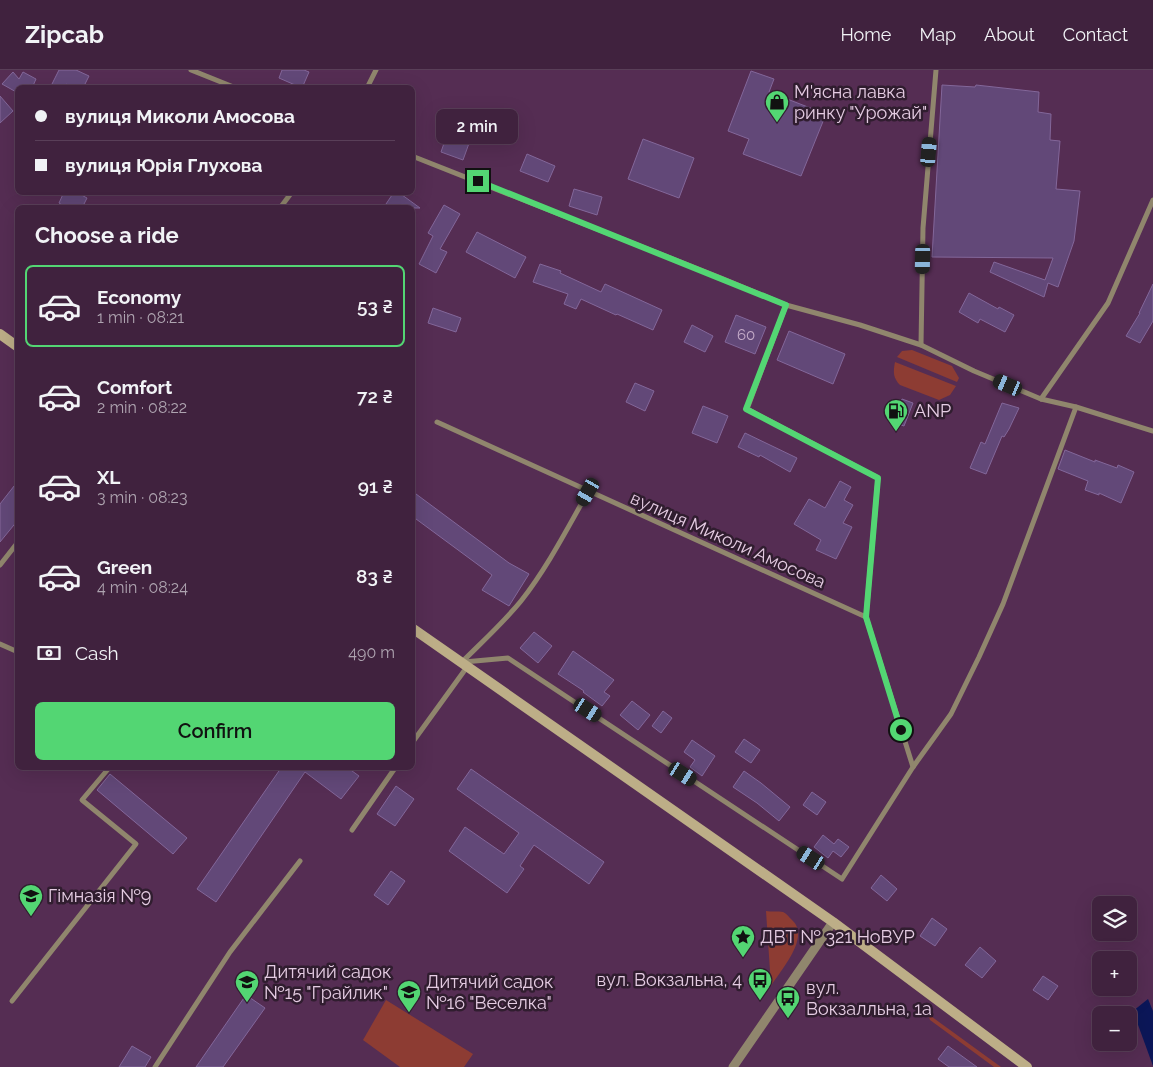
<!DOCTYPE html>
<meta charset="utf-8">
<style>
body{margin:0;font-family:Raleway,sans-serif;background:#4b2f49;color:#f1f3f6;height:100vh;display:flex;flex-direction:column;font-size:19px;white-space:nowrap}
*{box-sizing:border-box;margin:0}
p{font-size:16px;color:#aea4b0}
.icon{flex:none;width:28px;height:28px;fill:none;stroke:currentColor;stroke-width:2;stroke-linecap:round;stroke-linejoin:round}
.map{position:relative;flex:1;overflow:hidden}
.sheet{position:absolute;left:15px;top:135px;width:400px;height:565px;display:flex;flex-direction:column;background:#40223e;border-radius:8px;box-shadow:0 5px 20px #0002,0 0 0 1px #593f58}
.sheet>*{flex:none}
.hud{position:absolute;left:15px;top:15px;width:400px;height:110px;border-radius:8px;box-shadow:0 5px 20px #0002,0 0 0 1px #593f58;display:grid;align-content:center;height:110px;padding:0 20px;background:#40223e}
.tools{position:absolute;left:1092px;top:826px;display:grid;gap:10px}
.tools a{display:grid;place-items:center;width:45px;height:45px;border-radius:8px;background:#40223e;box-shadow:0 5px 20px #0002,0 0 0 1px #593f58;font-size:25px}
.end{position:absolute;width:22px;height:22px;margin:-11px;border:6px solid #53d673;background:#111;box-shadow:0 0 0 2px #111}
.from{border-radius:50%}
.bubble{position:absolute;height:35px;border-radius:8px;background:#40223e;box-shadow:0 5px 20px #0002,0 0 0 1px #593f58;font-size:16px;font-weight:600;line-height:35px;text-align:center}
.car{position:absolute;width:15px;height:30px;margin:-15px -8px;border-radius:6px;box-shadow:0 0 4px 1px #0007;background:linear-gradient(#222 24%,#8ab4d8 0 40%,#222 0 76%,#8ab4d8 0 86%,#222 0)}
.hud b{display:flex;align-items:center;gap:18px;height:48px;font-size:19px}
.hud b+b{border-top:1px solid #593f58}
.hud i{width:12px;height:12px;background:#f1f3f6}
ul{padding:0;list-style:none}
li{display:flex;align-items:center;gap:15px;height:82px;margin:0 10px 8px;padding:0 10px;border:2px solid transparent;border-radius:8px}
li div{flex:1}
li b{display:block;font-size:19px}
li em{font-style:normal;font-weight:600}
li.active{border-color:#53d673}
li>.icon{width:45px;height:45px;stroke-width:1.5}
h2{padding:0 20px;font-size:22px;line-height:60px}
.pay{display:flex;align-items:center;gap:12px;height:55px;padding:0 20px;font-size:19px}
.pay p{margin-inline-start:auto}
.action{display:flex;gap:10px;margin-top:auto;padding:10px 20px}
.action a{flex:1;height:58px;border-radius:8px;background:#53d673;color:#111;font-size:20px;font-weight:600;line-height:58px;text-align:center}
header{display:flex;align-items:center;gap:30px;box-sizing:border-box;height:70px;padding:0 25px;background:#40223e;border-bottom:1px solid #593f58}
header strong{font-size:24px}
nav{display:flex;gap:28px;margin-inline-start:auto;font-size:18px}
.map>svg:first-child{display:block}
</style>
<header>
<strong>Zipcab</strong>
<nav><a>Home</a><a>Map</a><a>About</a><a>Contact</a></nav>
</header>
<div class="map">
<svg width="1153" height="997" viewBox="0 0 1153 997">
<rect width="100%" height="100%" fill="#552d53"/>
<g fill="#8d3c33">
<path d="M912,280l40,16 7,12 -2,4 -60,-25 5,-6z"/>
<path d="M895,292l61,24 -6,9 -11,5 -39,-15c-7,-7 -7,-13 -5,-23z"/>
<path d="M766,841c5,1 12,0 17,1 3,1 6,5 9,8 19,17 -11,50 -21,66z"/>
<path d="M386,930l87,54 -9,13h-64l-37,-27z"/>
<path d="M928,944l73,53h-7l-64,-47z"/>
</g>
<path fill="#0c1759" d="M1148,929l5,12v55l-20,-55z"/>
<g fill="#624878" stroke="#83679a">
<path d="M59,0h17l13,6 -6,12h-11l-6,-4 -1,4h-15z"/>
<path d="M282,0h22l5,2 -7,16 -23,-10z"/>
<path d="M751,1l23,8 -5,13 57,22 -25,62 -58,-22 6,-15 -21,-8z"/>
<path d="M13,2l6,7 4,-7 13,7 -4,9h-14v5l-16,-9z"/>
<path d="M942,15l33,2 1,-2 63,7 -1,20 13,2 -1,26 10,1 -4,48 24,2 -6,50 -16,46 -10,-4 -4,14 -54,-25 4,-10 51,18 8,-22 -121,-1z"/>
<path d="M0,26l13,15 -13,12z"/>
<path d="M450,56l22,9 -9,25 -22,-8z"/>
<path d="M643,69l51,19 -15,40 -51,-19z"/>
<path d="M527,84l28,12 -7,16 -28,-11z"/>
<path d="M574,119l28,8 -5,18 -28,-9z"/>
<path d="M64,122h12l11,6 -5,10h-15l-8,-5z"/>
<path d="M394,122h4l22,16h-28l-6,-4z"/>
<path d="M444,135l16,9 -20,35 7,3 -11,21 -17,-9 14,-28 -5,-3z"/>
<path d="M477,162l49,25 -11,21 -49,-26z"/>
<path d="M540,194l21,7 -1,2 41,19 4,-8 57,26 -9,20 -36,-16 -1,1 -35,-16 -5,10 -12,-5 4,-10 -35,-12z"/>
<path d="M1153,214v37l-13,22 -14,-7 14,-23h-1z"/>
<path d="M969,223l29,16 1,-2 15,8 -9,17 -25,-13 -2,4 -19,-11z"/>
<path d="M433,238l28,10 -5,14 -28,-9z"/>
<path d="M736,245l30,12 -11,27 -30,-12z"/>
<path d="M692,255l21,11 -8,16 -21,-10z"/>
<path d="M789,261l56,23 -12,30 -56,-24z"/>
<path d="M635,313l19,8 -9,20 -19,-9z"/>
<path d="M902,329l11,4 -9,23 -11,-4z"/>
<path d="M1002,333l17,5 -10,21 -5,8 -2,-1 -16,38 -16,-6 11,-26 4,2z"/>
<path d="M703,336l25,10 -11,27 -25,-10z"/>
<path d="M745,363l52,25 -7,14 -30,-17 -1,2 -21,-10z"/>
<path d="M1065,380l30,12v-2l22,8 1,-3 16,7 -13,31 -22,-10v2l-14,-5 3,-9 -30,-12z"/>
<path d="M18,411v39l-18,22v-38z"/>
<path d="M840,411l11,6 -7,13 9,5 -10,18 9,4 -16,32 -20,-9 5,-10 -27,-16 15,-25 16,9z"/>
<path d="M412,421l97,72 20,11 -20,32 -27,-16 10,-15 -80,-59z"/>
<path d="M534,562l18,14 -14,17 -18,-15z"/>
<path d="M573,581l41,29 -10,12 6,4 -8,10 -19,-14 1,-1 -26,-17z"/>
<path d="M632,631l18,14 -12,15 -18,-15z"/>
<path d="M663,641l9,7 -11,15 -9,-7z"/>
<path d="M744,669l16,11 -9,13 -16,-11z"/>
<path d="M692,670l23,16 -13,20 -12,-9 5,-7 -11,-8z"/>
<path d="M281,698h67l11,8 -18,23 -36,-27 -89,130 -19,-13z"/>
<path d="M471,699l133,93 -15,22 -55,-39 -14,21 4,3 -17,24 -58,-42 16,-24 39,27 15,-21 -62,-44z"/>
<path d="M744,701l17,12 29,24 -11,14 -22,-18 -24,-16z"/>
<path d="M110,704l77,64 -14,16 -76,-64z"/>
<path d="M396,716l18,13 -19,27 -18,-12z"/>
<path d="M812,722l14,10 -9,13 -14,-10z"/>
<path d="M823,765l11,9 4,-5 11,8 -8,10 -8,-6 -5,7 -14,-11z"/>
<path d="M391,801l14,10 -17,24 -14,-10z"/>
<path d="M881,805l16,14 -10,12 -16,-13z"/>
<path d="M932,848l15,11 -12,17 -15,-10z"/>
<path d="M980,877l16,14 -14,17 -17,-13z"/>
<path d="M1043,906l15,10 -10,14 -15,-10z"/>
<path d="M246,925l19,13 -42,59h-27z"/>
<path d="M132,976l19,11 -6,10h-26z"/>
<path d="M948,976l29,21h-28l-11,-8z"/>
</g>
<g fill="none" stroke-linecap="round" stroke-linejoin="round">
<g stroke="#90866d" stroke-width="5">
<path d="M191,0l45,18"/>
<path d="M367,18l9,-18"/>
<path d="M412,86l309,122 65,27 74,20 61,20 53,26 67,28 35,8 77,24"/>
<path d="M280,138l12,-16"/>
<path d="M786,235l-39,104 131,69 -12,139"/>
<path d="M921,275l2,-117 13,-158"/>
<path d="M1041,329l67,-96 45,-103"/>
<path d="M437,352l429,195 47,150"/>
<path d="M0,495l18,-23"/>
<path d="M0,574l18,8"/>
<path d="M462,592c20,-20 41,-39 59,-61 26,-33 46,-72 67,-109"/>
<path d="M464,592l44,-4 334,221 71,-112 38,-53 28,-57 24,-53 73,-197"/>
<path d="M412,673l55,-76"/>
<path d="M352,760l43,-62"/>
<path d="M12,931l124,-157 -54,-44 27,-32"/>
<path d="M155,997l75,-115 70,-91"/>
</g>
<path stroke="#90866d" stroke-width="9" d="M733,997l100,-145"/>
<g stroke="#bdae87" stroke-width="10">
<path d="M0,264l18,13"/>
<path d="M412,558l421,294 194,145"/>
</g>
</g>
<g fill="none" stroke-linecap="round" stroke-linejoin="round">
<path stroke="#53d673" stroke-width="6" d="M478,111l308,124 -40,104 132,69 -12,139 35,113"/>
</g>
<defs>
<g id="shop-pin" transform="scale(1.25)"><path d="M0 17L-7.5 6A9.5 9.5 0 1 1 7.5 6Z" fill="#53d673" stroke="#301d2f"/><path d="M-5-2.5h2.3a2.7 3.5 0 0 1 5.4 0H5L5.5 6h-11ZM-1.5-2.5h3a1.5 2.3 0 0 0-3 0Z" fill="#111"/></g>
<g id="fuel-pin" transform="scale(1.25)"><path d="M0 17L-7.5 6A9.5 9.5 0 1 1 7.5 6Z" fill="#53d673" stroke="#301d2f"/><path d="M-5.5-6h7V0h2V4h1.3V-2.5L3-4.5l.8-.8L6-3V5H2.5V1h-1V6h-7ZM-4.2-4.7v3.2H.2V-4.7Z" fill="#111"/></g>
<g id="school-pin" transform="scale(1.25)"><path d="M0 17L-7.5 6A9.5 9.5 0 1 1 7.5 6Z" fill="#53d673" stroke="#301d2f"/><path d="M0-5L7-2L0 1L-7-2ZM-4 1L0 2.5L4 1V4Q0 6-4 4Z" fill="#111"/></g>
<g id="sight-pin" transform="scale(1.25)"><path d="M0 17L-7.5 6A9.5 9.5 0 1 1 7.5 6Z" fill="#53d673" stroke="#301d2f"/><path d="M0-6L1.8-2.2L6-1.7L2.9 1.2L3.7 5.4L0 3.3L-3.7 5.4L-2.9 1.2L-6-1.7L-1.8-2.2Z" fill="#111"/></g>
<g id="bus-pin" transform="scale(1.25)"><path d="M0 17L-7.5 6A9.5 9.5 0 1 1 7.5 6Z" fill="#53d673" stroke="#301d2f"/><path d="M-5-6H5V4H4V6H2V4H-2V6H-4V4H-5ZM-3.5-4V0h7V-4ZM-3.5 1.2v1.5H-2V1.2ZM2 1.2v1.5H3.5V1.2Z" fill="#111"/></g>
</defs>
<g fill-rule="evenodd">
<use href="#shop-pin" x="777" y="32"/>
<use href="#fuel-pin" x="896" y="341"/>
<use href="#school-pin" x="31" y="826"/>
<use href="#sight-pin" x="743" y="867"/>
<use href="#bus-pin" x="760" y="910"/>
<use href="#school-pin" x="247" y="912"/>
<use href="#school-pin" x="409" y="922"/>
<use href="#bus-pin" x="788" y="928"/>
</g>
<g text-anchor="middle" stroke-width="5" stroke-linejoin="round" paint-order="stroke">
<g font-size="15" fill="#c4abc8">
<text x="746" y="270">60</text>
</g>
<g font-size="18" fill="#e5cce3" stroke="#301d2f" text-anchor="start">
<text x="794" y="28">М'ясна лавка<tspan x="794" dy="21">ринку "Урожай"</tspan></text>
<text x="914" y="347">ANP</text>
<text x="48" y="832">Гімназія №9</text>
<text x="760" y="873">ДВТ № 321 НоВУР</text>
<text x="264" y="908">Дитячий садок<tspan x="264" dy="21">№15 "Грайлик"</tspan></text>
<text x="742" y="916" text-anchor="end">вул. Вокзальна, 4</text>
<text x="426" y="918">Дитячий садок<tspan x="426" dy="21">№16 "Веселка"</tspan></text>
<text x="806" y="924">вул.<tspan x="806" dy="21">Вокзалльна, 1а</tspan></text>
</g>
<g font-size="18" fill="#e5cce3" stroke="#301d2f">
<text transform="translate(728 470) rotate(24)" y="6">вулиця Миколи Амосова</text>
</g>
</g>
</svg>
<div class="tools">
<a><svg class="icon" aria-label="layers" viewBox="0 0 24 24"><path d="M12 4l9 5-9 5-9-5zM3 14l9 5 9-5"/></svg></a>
<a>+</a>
<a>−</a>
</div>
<i class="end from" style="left:901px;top:660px"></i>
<i class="end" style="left:478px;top:111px"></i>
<div class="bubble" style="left:436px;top:39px;width:82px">2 min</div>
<i class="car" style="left:929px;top:82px;rotate:5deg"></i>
<i class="car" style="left:923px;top:189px;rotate:181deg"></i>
<i class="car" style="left:1008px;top:315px;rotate:293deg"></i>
<i class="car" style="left:588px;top:422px;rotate:210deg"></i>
<i class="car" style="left:588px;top:640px;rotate:123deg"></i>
<i class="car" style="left:683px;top:704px;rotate:123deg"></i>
<i class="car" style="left:811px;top:788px;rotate:303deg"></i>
<div class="hud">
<b><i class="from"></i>вулиця Миколи Амосова</b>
<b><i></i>вулиця Юрія Глухова</b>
</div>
<section class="sheet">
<h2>Choose a ride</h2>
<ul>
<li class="active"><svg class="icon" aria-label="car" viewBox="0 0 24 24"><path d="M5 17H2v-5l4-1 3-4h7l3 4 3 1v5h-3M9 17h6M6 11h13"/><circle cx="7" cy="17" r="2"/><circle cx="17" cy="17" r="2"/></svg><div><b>Economy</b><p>1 min · 08:21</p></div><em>53 ₴</em></li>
<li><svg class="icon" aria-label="car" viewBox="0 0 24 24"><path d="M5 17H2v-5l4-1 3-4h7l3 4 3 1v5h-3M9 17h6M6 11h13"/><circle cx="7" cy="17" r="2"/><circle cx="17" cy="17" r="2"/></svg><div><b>Comfort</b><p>2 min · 08:22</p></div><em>72 ₴</em></li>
<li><svg class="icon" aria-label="car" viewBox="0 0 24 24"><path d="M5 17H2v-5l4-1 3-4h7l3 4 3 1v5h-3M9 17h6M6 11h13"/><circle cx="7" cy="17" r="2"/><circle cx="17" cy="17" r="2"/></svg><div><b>XL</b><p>3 min · 08:23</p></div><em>91 ₴</em></li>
<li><svg class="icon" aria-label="car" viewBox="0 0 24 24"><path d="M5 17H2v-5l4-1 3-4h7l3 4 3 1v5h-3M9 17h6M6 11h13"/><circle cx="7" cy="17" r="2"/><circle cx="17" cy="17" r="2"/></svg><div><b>Green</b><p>4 min · 08:24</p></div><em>83 ₴</em></li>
</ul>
<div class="pay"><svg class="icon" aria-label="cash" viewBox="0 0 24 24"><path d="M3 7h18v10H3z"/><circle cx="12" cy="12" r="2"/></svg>Cash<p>490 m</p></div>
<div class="action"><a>Confirm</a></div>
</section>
</div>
